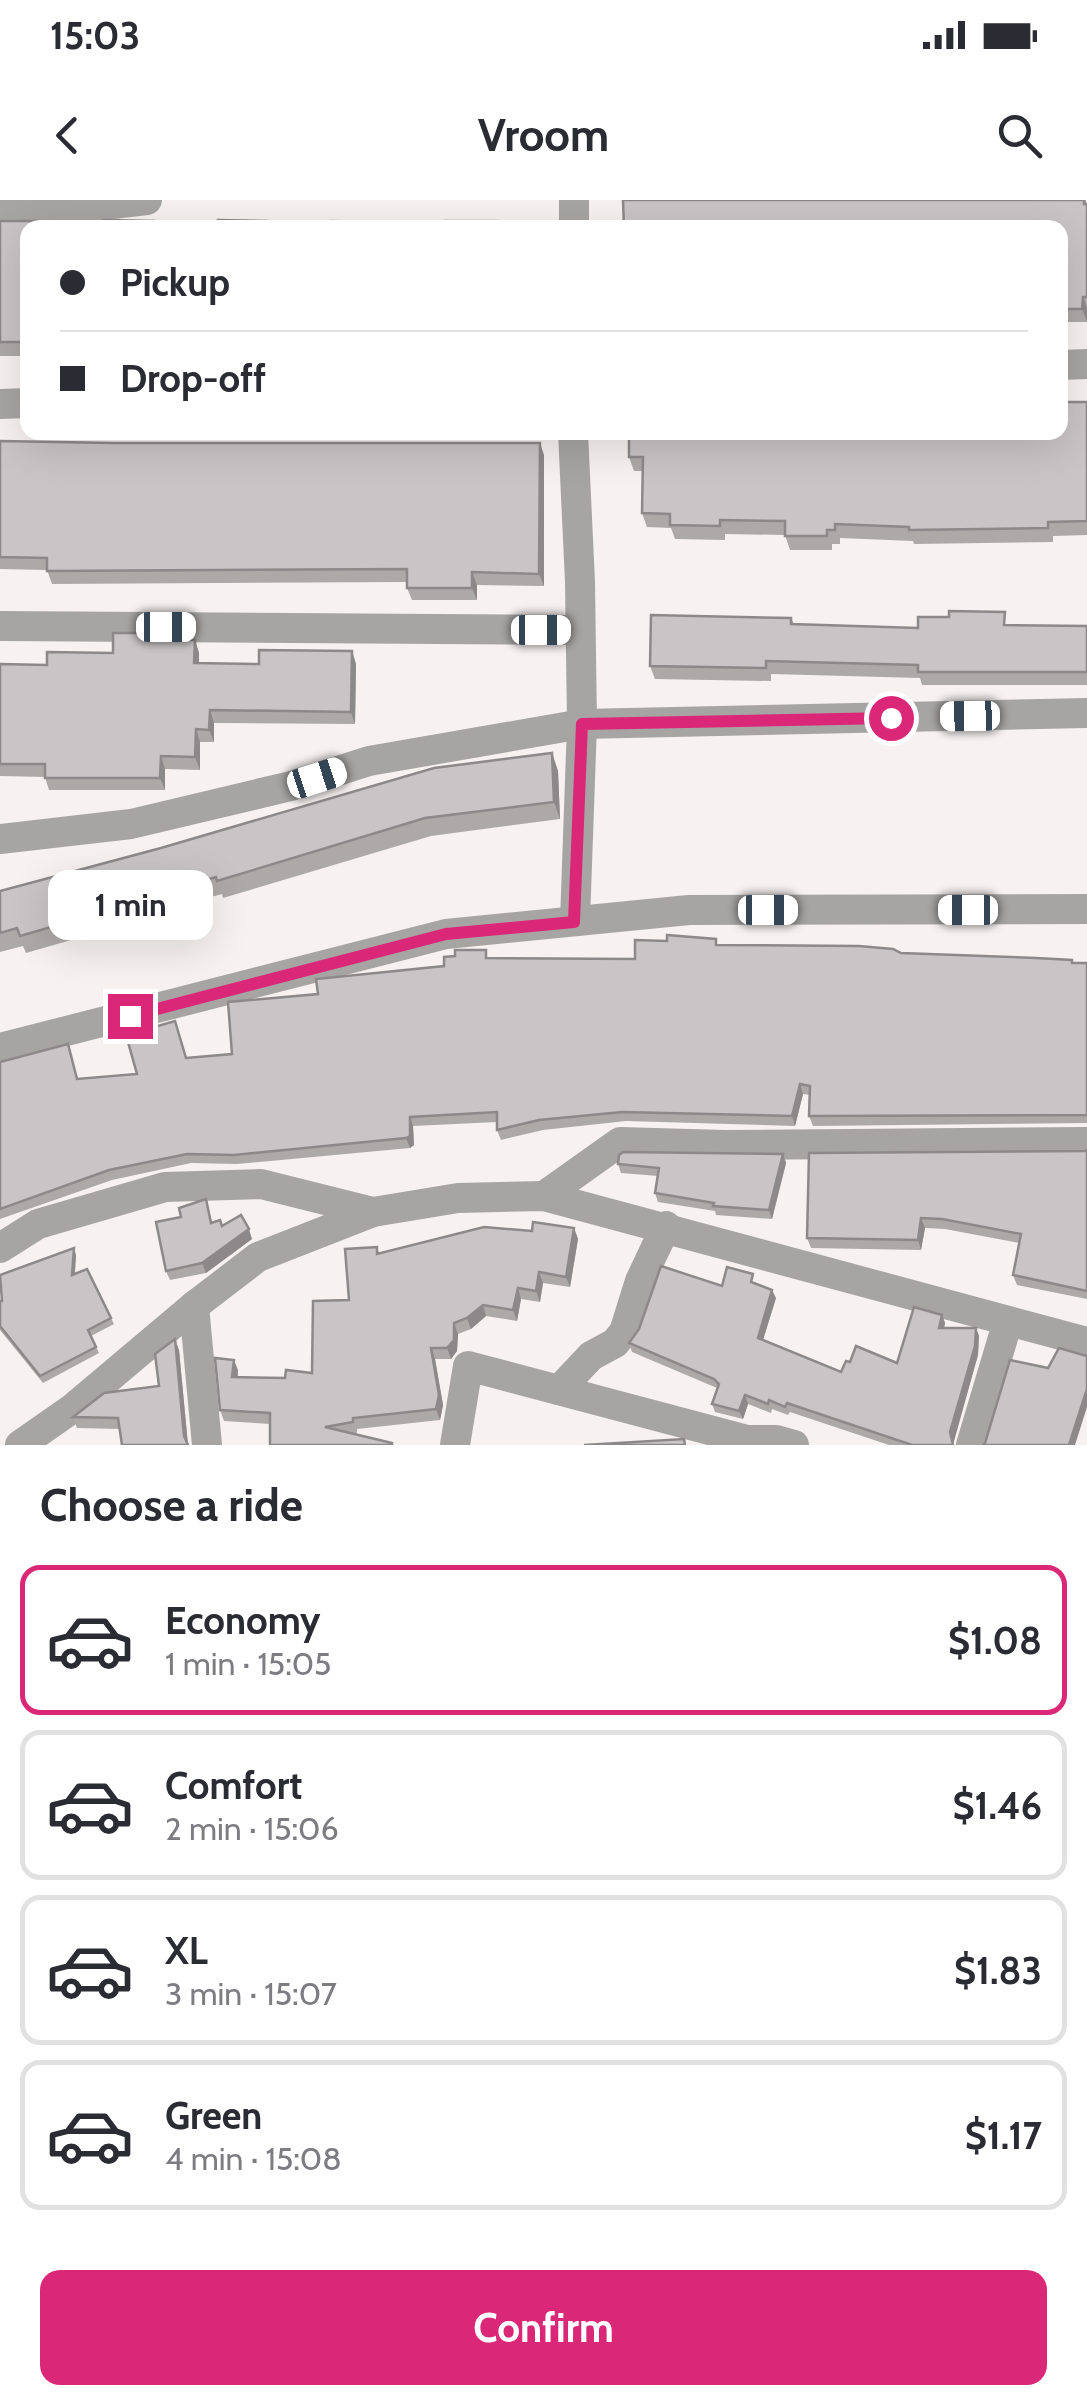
<!DOCTYPE html>
<meta charset="utf-8">
<style>
body{margin:0;font-family:Cabin,sans-serif;background:#f7f7f7;color:#2b2b33;height:100vh;display:flex;flex-direction:column;font-size:38px;white-space:nowrap}
*{box-sizing:border-box;margin:0}
p{font-size:32px;color:#7c7c81}
.icon{flex:none;width:55px;height:55px;fill:none;stroke:currentColor;stroke-width:2;stroke-linecap:round;stroke-linejoin:round}
.map{position:relative;height:1245px;overflow:hidden}
.details{display:flex;flex-direction:column;background:#fff;flex:1}
.details>*{flex:none}
.hud{position:absolute;left:20px;top:20px;width:1048px;height:220px;border-radius:20px;box-shadow:0 10px 40px #0002;display:grid;align-content:center;height:220px;padding:0 40px;background:#fff}
.end{position:absolute;width:45px;height:45px;margin:-22px;border:12px solid #db2777;background:#fff;box-shadow:0 0 0 5px #fff}
.from{border-radius:50%}
.bubble{position:absolute;height:70px;border-radius:20px;background:#fff;box-shadow:0 10px 40px #0002;font-size:32px;font-weight:700;line-height:70px;text-align:center}
.car{position:absolute;width:30px;height:60px;margin:-30px -15px;border-radius:12px;box-shadow:0 0 8px 2px #0007;background:linear-gradient(#fff 24%,#345 0 40%,#fff 0 76%,#345 0 86%,#fff 0)}
.hud b{display:flex;align-items:center;gap:35px;height:95px;font-size:38px}
.hud b+b{border-top:2px solid #e1e1e2}
.hud i{width:25px;height:25px;background:#2b2b33}
ul{padding:0;list-style:none}
li{display:flex;align-items:center;gap:30px;height:150px;margin:0 20px 15px;padding:0 20px;border:5px solid #e1e1e2;border-radius:20px}
li div{flex:1}
li b{display:block;font-size:38px}
li em{font-style:normal;font-weight:700}
li.active{border-color:#db2777}
li>.icon{width:90px;height:90px;stroke-width:1.5}
h2{padding:0 40px;font-size:45px;line-height:120px}
.button{display:flex;gap:20px;margin-top:auto;padding:20px 40px}
.button a{flex:1;height:115px;border-radius:20px;background:#db2777;color:#fff;font-size:40px;font-weight:700;line-height:115px;text-align:center}
.status{display:flex;justify-content:space-between;align-items:center;height:70px;padding:0 50px;background:#fff;direction:ltr}
.status svg{height:28px;fill:currentColor}
header{display:flex;justify-content:space-between;align-items:center;height:130px;padding:0 40px;background:#fff;font-size:45px;font-weight:700}
.map>svg:first-child{display:block}
</style>
<div class="status"><b>15:03</b><svg viewBox="0 0 49 12"><path d="M0 12V9h3v3zM5 12V6h3v6zM10 12V3h3v9zM15 12V0h3v12zM26 1h20v11H26zM47 4h2v5h-2z"/></svg></div>
<header><svg class="icon" aria-label="back" viewBox="0 0 24 24"><path d="M15 5l-7 7 7 7"/></svg>Vroom<svg class="icon" aria-label="search" viewBox="0 0 24 24"><circle cx="10" cy="10" r="6"/><path d="M15 15l6 6"/></svg></header>
<div class="map">
<svg width="1087" height="1245" viewBox="0 0 1087 1245">
<rect width="100%" height="100%" fill="#f7f2f1"/>
<g fill="none" stroke-linecap="round" stroke-linejoin="round">
<g stroke="#a7a5a4" stroke-width="30">
<path d="M0,6l104,-1 43,-5"/>
<path d="M574,28v-28"/>
<path d="M1060,165l27,-1"/>
<path d="M0,204l28,-1"/>
<path d="M573,232l7,150 2,142 -7,197"/>
<path d="M0,426l580,4"/>
<path d="M0,639l131,-15 160,-38 78,-25 213,-37 505,-11"/>
<path d="M544,996l76,-54 105,3 362,-3"/>
<path d="M0,1048l38,-24 127,-37 96,-3 112,28"/>
<path d="M194,1106l13,139"/>
<path d="M559,1190l32,-34 24,-13 9,-11 16,-51 26,-55"/>
<path d="M20,1245l53,-37 121,-102 64,-49 115,-45 85,-14 86,-2 543,146"/>
<path d="M455,1245l13,-79 279,74"/>
<path d="M742,1245l5,-5h29l18,5"/>
<path d="M971,1245l37,-124"/>
</g>
<path stroke="#a7a5a4" stroke-width="30" d="M0,848l446,-114 243,-24 398,-1"/>
</g>
<g fill="#ada9a9">
<path d="M623,0h463l1,122h-27v-94z"/>
<path d="M0,21h38l3,7h-13v128h-28z"/>
<path d="M1087,202v133l-34,1v6l-139,2 -1,-3 -73,-3v6h-8v6h-42l-5,-15 -60,-1v6l-50,-1 -4,-11 -24,-1 -5,-14v-42h-8l-5,-14 431,-25z"/>
<path d="M0,241l544,14v131l-67,-1v15h-65l-5,-12v-6l-355,2 -5,-14 -47,-1z"/>
<path d="M791,418l3,6 124,4 169,-2v59h-165l-2,-7 -149,-4v7l-116,-2 -5,-13z"/>
<path d="M144,439l51,1 4,13v10l60,1 93,-13 4,13 -1,60 -141,-1v19h-14v28l-35,-1v21h-116l-4,-13 -45,-1v-112l47,1 66,-12z"/>
<path d="M552,553l6,18 2,48 -129,17 -208,62 -1,-4 -55,15 1,3 -142,41 -3,-7 -23,6v-61z"/>
<path d="M718,745l354,15 1,3h14v160l-274,3 -4,-10 1,-21 -7,-1 -8,32 -169,-5 -83,9 -42,10 -4,-10v-8l-84,4 1,19 -4,3 -173,16 -46,-1 -79,17 -112,39v-157l68,-18 10,35 59,-5 49,-16 46,-4 86,-60 126,-28 44,-8 147,1z"/>
<path d="M1087,950v149l-70,-14 -4,-10 7,-32 -75,-14 -20,-1 -4,22 -110,-2 -4,-10z"/>
<path d="M783,954l3,9 -14,56 -56,-4 -1,-4 -57,-9 -3,-9 3,-17 -37,-3 -3,-9z"/>
<path d="M206,999l6,23 40,17 -46,34 -36,7 -4,-9 15,-54z"/>
<path d="M574,1028l4,11 -8,48 -27,-4 -3,19 -19,-3 -4,22 -31,-5 -15,13 -13,5 -1,17 -6,8h-16l8,46 -3,15 -83,9v4l-4,1 -83,-10 -46,-3 -4,-11 18,-40v8h47l27,-5 65,-126 2,6 153,-22z"/>
<path d="M76,1055l-1,19 36,44 3,6 -23,12 8,17 -56,30 -43,-53v-29z"/>
<path d="M756,1082l-1,2 21,14 -13,42 78,32 9,-10 47,1 45,-48 3,8 -1,5h32l3,8 -1,19 -25,86 1,4h-65l-99,-33 -2,3 -16,-6 -1,4 -23,-9 -5,15 -28,-7 -3,-8 5,-16 -85,-36 -3,-9 93,-57z"/>
<path d="M179,1150l9,95 -68,-16 -43,-1 -4,-11 86,-31z"/>
</g>
<g fill="#8d898a">
<path d="M1083,97l4,11v13l-5,-12z"/>
<path d="M540,243l4,12v131l-5,-12z"/>
<path d="M472,372l5,13v15l-5,-12z"/>
<path d="M195,440l4,13v22l-5,-12z"/>
<path d="M352,451l4,13 -1,60 -4,-12z"/>
<path d="M210,510l4,13v19l-5,-12z"/>
<path d="M196,529l4,13v28l-5,-13z"/>
<path d="M552,553l6,18 2,48 -6,-17z"/>
<path d="M161,556l4,13v21l-5,-12z"/>
<path d="M800,884l3,10 -8,32 -3,-10z"/>
<path d="M410,917l3,9 1,19 -4,3 -4,-10z"/>
<path d="M783,954l3,9 -14,56 -3,-9z"/>
<path d="M921,1018l4,10 -4,22 -3,-10z"/>
<path d="M574,1028l4,11 -8,48 -4,-10z"/>
<path d="M249,1029l3,10 -46,34 -4,-10z"/>
<path d="M74,1048l2,7 -2,27 -2,-7z"/>
<path d="M539,1072l4,11 -3,19 -4,-11z"/>
<path d="M518,1088l3,11 -4,22 -4,-11z"/>
<path d="M772,1090l4,8 -15,48 -3,-8z"/>
<path d="M483,1105l3,11 -15,13 -4,-11z"/>
<path d="M942,1115l3,8 -3,14 -3,-9z"/>
<path d="M454,1123l4,11 -1,17 -6,8 -4,-11z"/>
<path d="M976,1128l3,8 -1,19 -25,90 -3,-13z"/>
<path d="M175,1139l4,11 9,95 -4,-9z"/>
<path d="M431,1148l4,11 8,46 -3,15 -4,-11z"/>
<path d="M234,1160l4,10 -2,18 -4,-11z"/>
<path d="M1087,1189v18l-12,38h-6z"/>
<path d="M745,1195l3,9 -5,15 -4,-8z"/>
</g>
<g fill="#c9c4c5" stroke="#8d898a" stroke-width="2.5">
<path d="M623,0h461v4h3v93h-4l-1,12h-22v-81h-436z"/>
<path d="M104,20l50,1 -1,7h-49z"/>
<path d="M218,20l50,1v7h-50z"/>
<path d="M0,21h38v7h-10v114h-28z"/>
<path d="M331,21l50,1 -1,6h-49z"/>
<rect x="445" y="21" width="51" height="7"/>
<path d="M1060,202h27v119l-39,1v6l-139,2v-3l-74,-3v6h-8v6h-42v-15l-65,-1v6l-50,-1v-11l-28,-1 1,-56h-14v-25h431z"/>
<path d="M0,241l115,2h425l-1,131 -67,-2v16h-65v-19l-360,2v-13l-47,-1z"/>
<path d="M949,411l56,1 -1,13 83,1v46h-169v-7l-152,-4v7l-116,-2 1,-51 140,3v6l127,4v-11h31z"/>
<path d="M113,433h29v6l53,1 -1,23 65,1v-14l93,1 -1,61 -141,-2 -1,20 -13,-1 -1,28 -34,-1 -1,22h-115v-14h-45v-100l47,1v-13l66,1z"/>
<path d="M552,553l2,49 -129,16 -208,63 -1,-4 -55,15 1,3 -142,41 -3,-8 -17,5v-42l161,-43 273,-80z"/>
<path d="M667,735l49,4v6l143,1 34,3 8,4 135,5 36,2v3h15v152l-278,1 1,-30 -10,-2 -8,32 -170,-4 -83,8 -42,10v-18l-87,5v19l-4,2 -172,17 -47,-1 -78,16 -109,39v-147l68,-18 9,35 60,-5 -11,-39 49,-14 11,37 46,-4 -4,-52 90,-8 -2,-15 128,-13v-9l11,-1v-6h31v8l149,1v-19l32,1z"/>
<path d="M1087,950v141l-74,-16 8,-41 -79,-15 -21,-1 -3,22 -111,-2 2,-85 276,-2z"/>
<path d="M623,952l160,2 -14,56 -56,-4 1,-3 -59,-10 4,-25 -41,-4 1,-9z"/>
<path d="M206,999l5,24 9,-3 2,6 19,-11 8,14 -47,34 -36,8 -10,-49 25,-5 -2,-9z"/>
<path d="M533,1022l41,6 -8,49 -27,-5 -3,19 -18,-3 -5,22 -30,-5 -16,13 -13,5v17l-7,8h-16l8,47 -3,14 -83,9v4l-28,5 67,16v2h-122v-32l-50,-3 -5,-52 19,2 -2,17 53,1 1,-8 26,3 1,-72 36,-1 -4,-51 32,-2v7l107,-27 48,4z"/>
<path d="M74,1048l-2,27 15,-6 24,49 -23,12 8,17 -56,29 -40,-50v-25h2l-2,-26z"/>
<path d="M661,1066l61,20 5,-19 26,7 -2,8 21,8 -14,48 83,34 5,-11 4,1 6,-16 41,17 17,-56 28,8 -3,13h37l-1,18 -25,86 3,13h-41l-125,-42 -2,4 -16,-7 -1,4 -23,-9 -6,16 -27,-7 7,-20 -5,-5 -85,-36 10,-14z"/>
<path d="M175,1139l9,97 4,9h-66l-4,-27 -45,-1 31,-24 55,-7 -4,-32z"/>
<path d="M1059,1148l28,8v33l-18,56h-86l2,-2 25,-83 38,8z"/>
<path d="M684,1239l1,6h-101z"/>
</g>
<g fill="none" stroke-linecap="round" stroke-linejoin="round">
<path stroke="#db2777" stroke-width="12" d="M130,816l316,-82 128,-12 8,-198 309,-6"/>
</g>
</svg>
<i class="end from" style="left:891px;top:518px"></i>
<i class="end" style="left:130px;top:816px"></i>
<div class="bubble" style="left:48px;top:670px;width:165px">1 min</div>
<i class="car" style="left:166px;top:427px;rotate:90deg"></i>
<i class="car" style="left:541px;top:430px;rotate:90deg"></i>
<i class="car" style="left:970px;top:516px;rotate:269deg"></i>
<i class="car" style="left:317px;top:578px;rotate:72deg"></i>
<i class="car" style="left:768px;top:710px;rotate:90deg"></i>
<i class="car" style="left:968px;top:710px;rotate:270deg"></i>
<div class="hud">
<b><i class="from"></i>Pickup</b>
<b><i></i>Drop-off</b>
</div>
</div>
<section class="details">
<h2>Choose a ride</h2>
<ul>
<li class="active"><svg class="icon" aria-label="car" viewBox="0 0 24 24"><path d="M5 17H2v-5l4-1 3-4h7l3 4 3 1v5h-3M9 17h6M6 11h13"/><circle cx="7" cy="17" r="2"/><circle cx="17" cy="17" r="2"/></svg><div><b>Economy</b><p>1 min · 15:05</p></div><em>$1.08</em></li>
<li><svg class="icon" aria-label="car" viewBox="0 0 24 24"><path d="M5 17H2v-5l4-1 3-4h7l3 4 3 1v5h-3M9 17h6M6 11h13"/><circle cx="7" cy="17" r="2"/><circle cx="17" cy="17" r="2"/></svg><div><b>Comfort</b><p>2 min · 15:06</p></div><em>$1.46</em></li>
<li><svg class="icon" aria-label="car" viewBox="0 0 24 24"><path d="M5 17H2v-5l4-1 3-4h7l3 4 3 1v5h-3M9 17h6M6 11h13"/><circle cx="7" cy="17" r="2"/><circle cx="17" cy="17" r="2"/></svg><div><b>XL</b><p>3 min · 15:07</p></div><em>$1.83</em></li>
<li><svg class="icon" aria-label="car" viewBox="0 0 24 24"><path d="M5 17H2v-5l4-1 3-4h7l3 4 3 1v5h-3M9 17h6M6 11h13"/><circle cx="7" cy="17" r="2"/><circle cx="17" cy="17" r="2"/></svg><div><b>Green</b><p>4 min · 15:08</p></div><em>$1.17</em></li>
</ul>
<div class="button"><a>Confirm</a></div>
</section>
